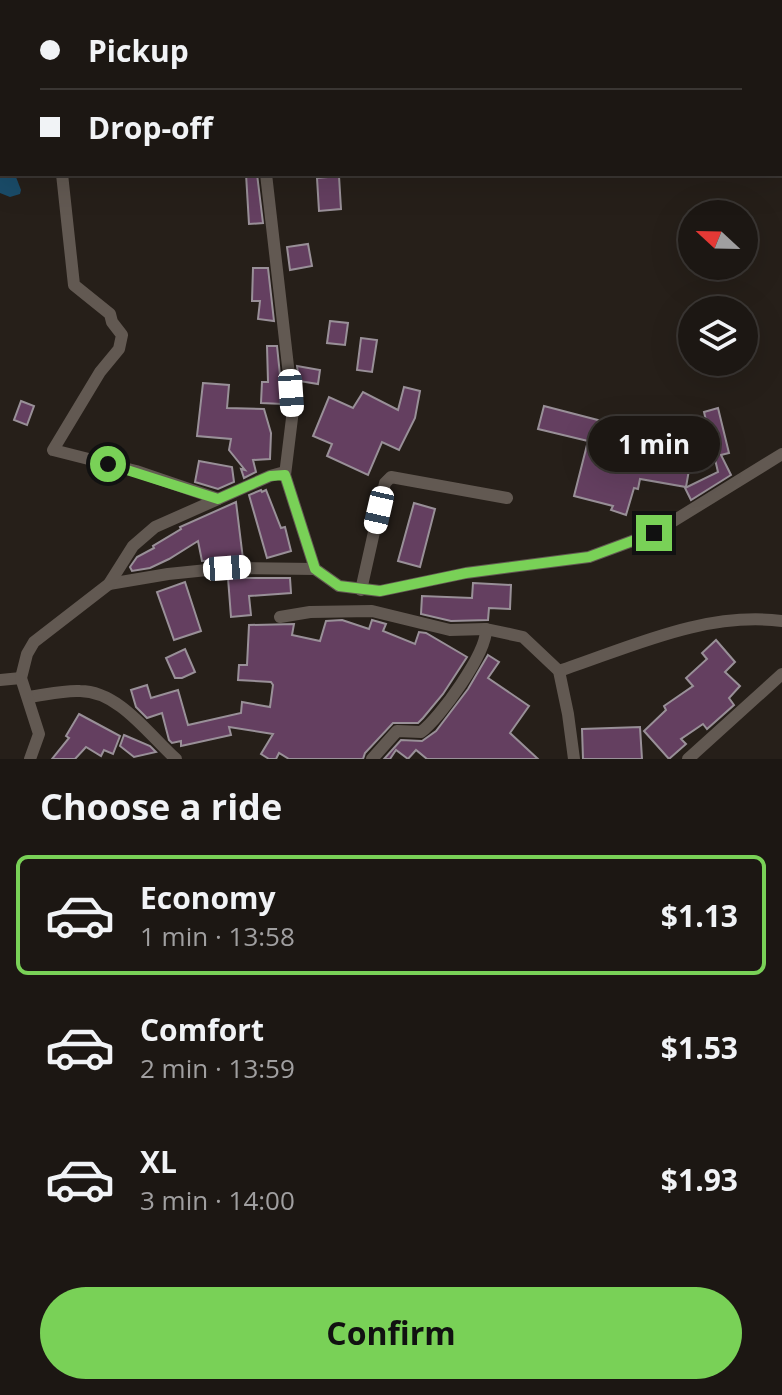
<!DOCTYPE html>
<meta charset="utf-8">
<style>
body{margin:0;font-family:"Open Sans",sans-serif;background:#292421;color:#f1f3f6;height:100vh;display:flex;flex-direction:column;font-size:30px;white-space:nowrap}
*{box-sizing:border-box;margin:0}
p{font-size:26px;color:#a09fa0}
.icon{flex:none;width:44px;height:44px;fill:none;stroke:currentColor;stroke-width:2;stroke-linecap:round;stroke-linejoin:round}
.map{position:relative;height:759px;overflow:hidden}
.drawer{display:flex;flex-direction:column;background:#1c1713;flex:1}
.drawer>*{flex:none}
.hud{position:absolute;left:0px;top:0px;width:782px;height:176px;box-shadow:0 8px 32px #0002,0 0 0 2px #3a3633;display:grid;align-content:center;height:176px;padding:0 40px;background:#1c1713}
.needle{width:52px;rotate:292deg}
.buttons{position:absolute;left:678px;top:200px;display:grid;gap:16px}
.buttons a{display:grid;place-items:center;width:80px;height:80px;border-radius:50%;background:#1c1713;box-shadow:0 8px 32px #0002,0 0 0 2px #3a3633;font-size:40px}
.end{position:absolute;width:36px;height:36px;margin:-18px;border:10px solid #79d157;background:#111;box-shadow:0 0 0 4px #111}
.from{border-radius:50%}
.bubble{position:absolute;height:56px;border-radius:28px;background:#1c1713;box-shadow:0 8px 32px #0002,0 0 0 2px #3a3633;font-size:26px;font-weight:700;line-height:56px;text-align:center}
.car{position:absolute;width:24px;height:48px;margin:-24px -12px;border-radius:10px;box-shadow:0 0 6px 2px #0007;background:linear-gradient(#fff 24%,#345 0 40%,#fff 0 76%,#345 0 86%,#fff 0)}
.hud b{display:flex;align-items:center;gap:28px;height:76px;font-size:30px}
.hud b+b{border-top:2px solid #3a3633}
.hud i{width:20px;height:20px;background:#f1f3f6}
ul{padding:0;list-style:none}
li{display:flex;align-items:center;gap:24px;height:120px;margin:0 16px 12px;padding:0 24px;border:4px solid transparent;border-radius:12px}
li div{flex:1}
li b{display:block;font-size:30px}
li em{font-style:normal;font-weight:700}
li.on{border-color:#79d157}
li>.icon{width:72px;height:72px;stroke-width:1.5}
h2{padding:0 40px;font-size:36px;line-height:96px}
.cta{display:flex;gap:16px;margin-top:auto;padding:16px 40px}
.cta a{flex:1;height:92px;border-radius:48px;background:#79d157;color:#111;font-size:32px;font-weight:700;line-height:92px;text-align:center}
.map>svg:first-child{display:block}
</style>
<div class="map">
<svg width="782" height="759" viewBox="0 0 782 759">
<rect width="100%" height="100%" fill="#261f19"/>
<path fill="#1a4c69" d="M0,175l16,2 5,13 -1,4 -10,3 -10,-4z"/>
<g fill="#643f60" stroke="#999098" stroke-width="2">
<path d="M246,174h11l6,49 -14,1z"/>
<path d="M339,176l2,33 -22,2 -2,-33z"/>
<path d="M308,244l4,22 -22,4 -3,-23z"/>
<path d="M253,268h15l6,53 -16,-2 2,-18h-8z"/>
<path d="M330,321l18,2 -3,22 -18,-2z"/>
<path d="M361,338l16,2 -5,32 -15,-2z"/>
<path d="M267,346h10l6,58 -22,-1 1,-21h6z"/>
<path d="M297,366l23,4 -2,14 -19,-3z"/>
<path d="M203,383l26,2 -2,23 37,1 7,24 -1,26 -17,1 3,12 -12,6 -3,-9 4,1 -16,-20 2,-11 -34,-3z"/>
<path d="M404,387l16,4 -5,27 -16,32 -17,-8 -14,33 -41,-19 5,-12 -19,-8 16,-39 24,11 10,-16 35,18z"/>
<path d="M21,401l13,5 -7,19 -13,-5z"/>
<path d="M544,406l100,26 2,-5 15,4 -9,33 37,6 -3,17 -46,-8 -2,10 -4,-1 -8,27 -15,-5 2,-4 -39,-10 14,-55 -50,-12z"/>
<path d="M718,408l11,45 -8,2 10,20 -40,25 -6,-12 33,-16 -14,-60z"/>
<path d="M199,461l33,6 2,15 -16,7 -23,-7z"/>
<path d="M261,490l1,2 4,-2 15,38 4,-1 6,24 -24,7 -18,-63z"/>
<path d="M236,502l7,57 -41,2 -4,-20 -29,18 -19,9 -18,3 -2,-4 7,-10 17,-9 -1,-2 28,-17 -1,-2z"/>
<path d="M414,503l21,6 -15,58 -22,-6z"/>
<path d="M228,578h62l1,15 -42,3 2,19 -20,2z"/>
<path d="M185,582l16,49 -27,9 -17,-48z"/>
<path d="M473,583l38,2 -1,24 -21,-1 -1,12 -37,1 -30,-7 1,-18 50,2z"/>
<path d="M342,620l27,9 3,-9 14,4 -3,7 32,13 4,-12 7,1 41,24 -24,37 -20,24 -5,5h-25l-28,30 -2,6h-74l-10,-6 -3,6h-7l-8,-5 12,-20 -44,-7 2,8 -50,11v-5l-9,2 -3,-3 -7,-27 -15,5 -11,-11 -5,-17 16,-5 4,13 27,-8 10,35 53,-12 1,-11 28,5 3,-22 -2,-3 -33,-2 1,-15h8l2,-40 45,-1 -2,11 28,6 6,-20z"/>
<path d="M716,640l19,22 -10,10 15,14 -11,12 5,7 -27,24 -4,-5 -22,15 5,5 -17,15 -25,-28 22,-21 -2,-4 29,-20 -7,-8 21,-19 -5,-6z"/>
<path d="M185,649l10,23 -13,6h-7l-9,-20z"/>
<path d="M488,655l11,7 -11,16 41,28 -19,27 28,26h-111l-11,-9 -8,9 -12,-9 -6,9h-6l17,-19 21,1 14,-10 32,-42z"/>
<path d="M79,714l41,22 -7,18 -9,-4 -3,6 -15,-9 -11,12h-23l17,-21 -3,-2z"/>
<path d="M640,727l2,32h-59l-1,-30z"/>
<path d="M124,735l26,11 6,6 -22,5 -14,-11z"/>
</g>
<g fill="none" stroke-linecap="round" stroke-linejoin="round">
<g stroke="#625952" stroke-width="12">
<path d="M249,0l1,2"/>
<path d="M0,59l2,3"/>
<path d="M62,174l12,111 36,29 2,8 10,13 -3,14 -19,23 -47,78 83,21 82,28"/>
<path d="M266,174l27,236 -8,65 30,94 24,17 41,5 86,-18 123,-16 65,-24 128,-79"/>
<path d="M109,584l59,-10 59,-6 88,1"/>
<path d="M361,590l24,-107 6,-6 116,21"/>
<path d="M280,617l30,-5 62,-1 78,19 36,-1"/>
<path d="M559,671c72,-24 146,-60 223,-50"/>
<path d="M0,680l21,-2"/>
<path d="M29,697c16,-2 34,-7 51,-6 39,0 69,44 96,68"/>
<path d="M30,759l9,-25 -18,-56 6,-24 7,-12 75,-58 24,-38 22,-19 115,-51 11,-3 4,2"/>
<path d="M372,759l25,-28 24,1c19,-14 66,-79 65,-103l37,8 36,34 9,43 6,45"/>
<path d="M688,759l94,-85"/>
</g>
</g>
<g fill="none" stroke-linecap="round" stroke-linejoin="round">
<path stroke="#79d157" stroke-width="10" d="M108,464l110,35 52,-23 15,-1 30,94 24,17 41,5 86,-18 123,-16 65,-24"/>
</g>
</svg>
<div class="buttons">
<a><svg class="needle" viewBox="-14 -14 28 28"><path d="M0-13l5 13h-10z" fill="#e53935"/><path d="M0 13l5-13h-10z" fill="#a09fa0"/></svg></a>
<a><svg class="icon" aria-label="layers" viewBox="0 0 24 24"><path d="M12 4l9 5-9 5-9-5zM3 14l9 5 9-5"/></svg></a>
</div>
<i class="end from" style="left:108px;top:464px"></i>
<i class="end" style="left:654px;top:533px"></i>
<div class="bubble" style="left:588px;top:416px;width:132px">1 min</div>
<i class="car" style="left:291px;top:393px;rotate:176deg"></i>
<i class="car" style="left:379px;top:510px;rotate:193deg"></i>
<i class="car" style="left:227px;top:568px;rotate:86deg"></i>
<div class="hud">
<b><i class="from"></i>Pickup</b>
<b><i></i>Drop-off</b>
</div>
</div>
<section class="drawer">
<h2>Choose a ride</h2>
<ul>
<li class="on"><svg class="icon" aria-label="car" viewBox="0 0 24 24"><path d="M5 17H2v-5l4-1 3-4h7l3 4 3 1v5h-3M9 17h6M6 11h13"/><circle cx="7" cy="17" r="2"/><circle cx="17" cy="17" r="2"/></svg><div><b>Economy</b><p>1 min · 13:58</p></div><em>$1.13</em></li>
<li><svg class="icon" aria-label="car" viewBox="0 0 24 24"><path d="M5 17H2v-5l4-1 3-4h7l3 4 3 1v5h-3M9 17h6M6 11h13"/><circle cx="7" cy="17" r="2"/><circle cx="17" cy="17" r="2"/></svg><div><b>Comfort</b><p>2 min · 13:59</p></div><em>$1.53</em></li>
<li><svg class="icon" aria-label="car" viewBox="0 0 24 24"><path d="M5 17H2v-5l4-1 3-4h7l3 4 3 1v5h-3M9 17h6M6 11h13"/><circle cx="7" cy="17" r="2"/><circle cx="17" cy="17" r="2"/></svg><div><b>XL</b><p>3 min · 14:00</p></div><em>$1.93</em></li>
</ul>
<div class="cta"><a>Confirm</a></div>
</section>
